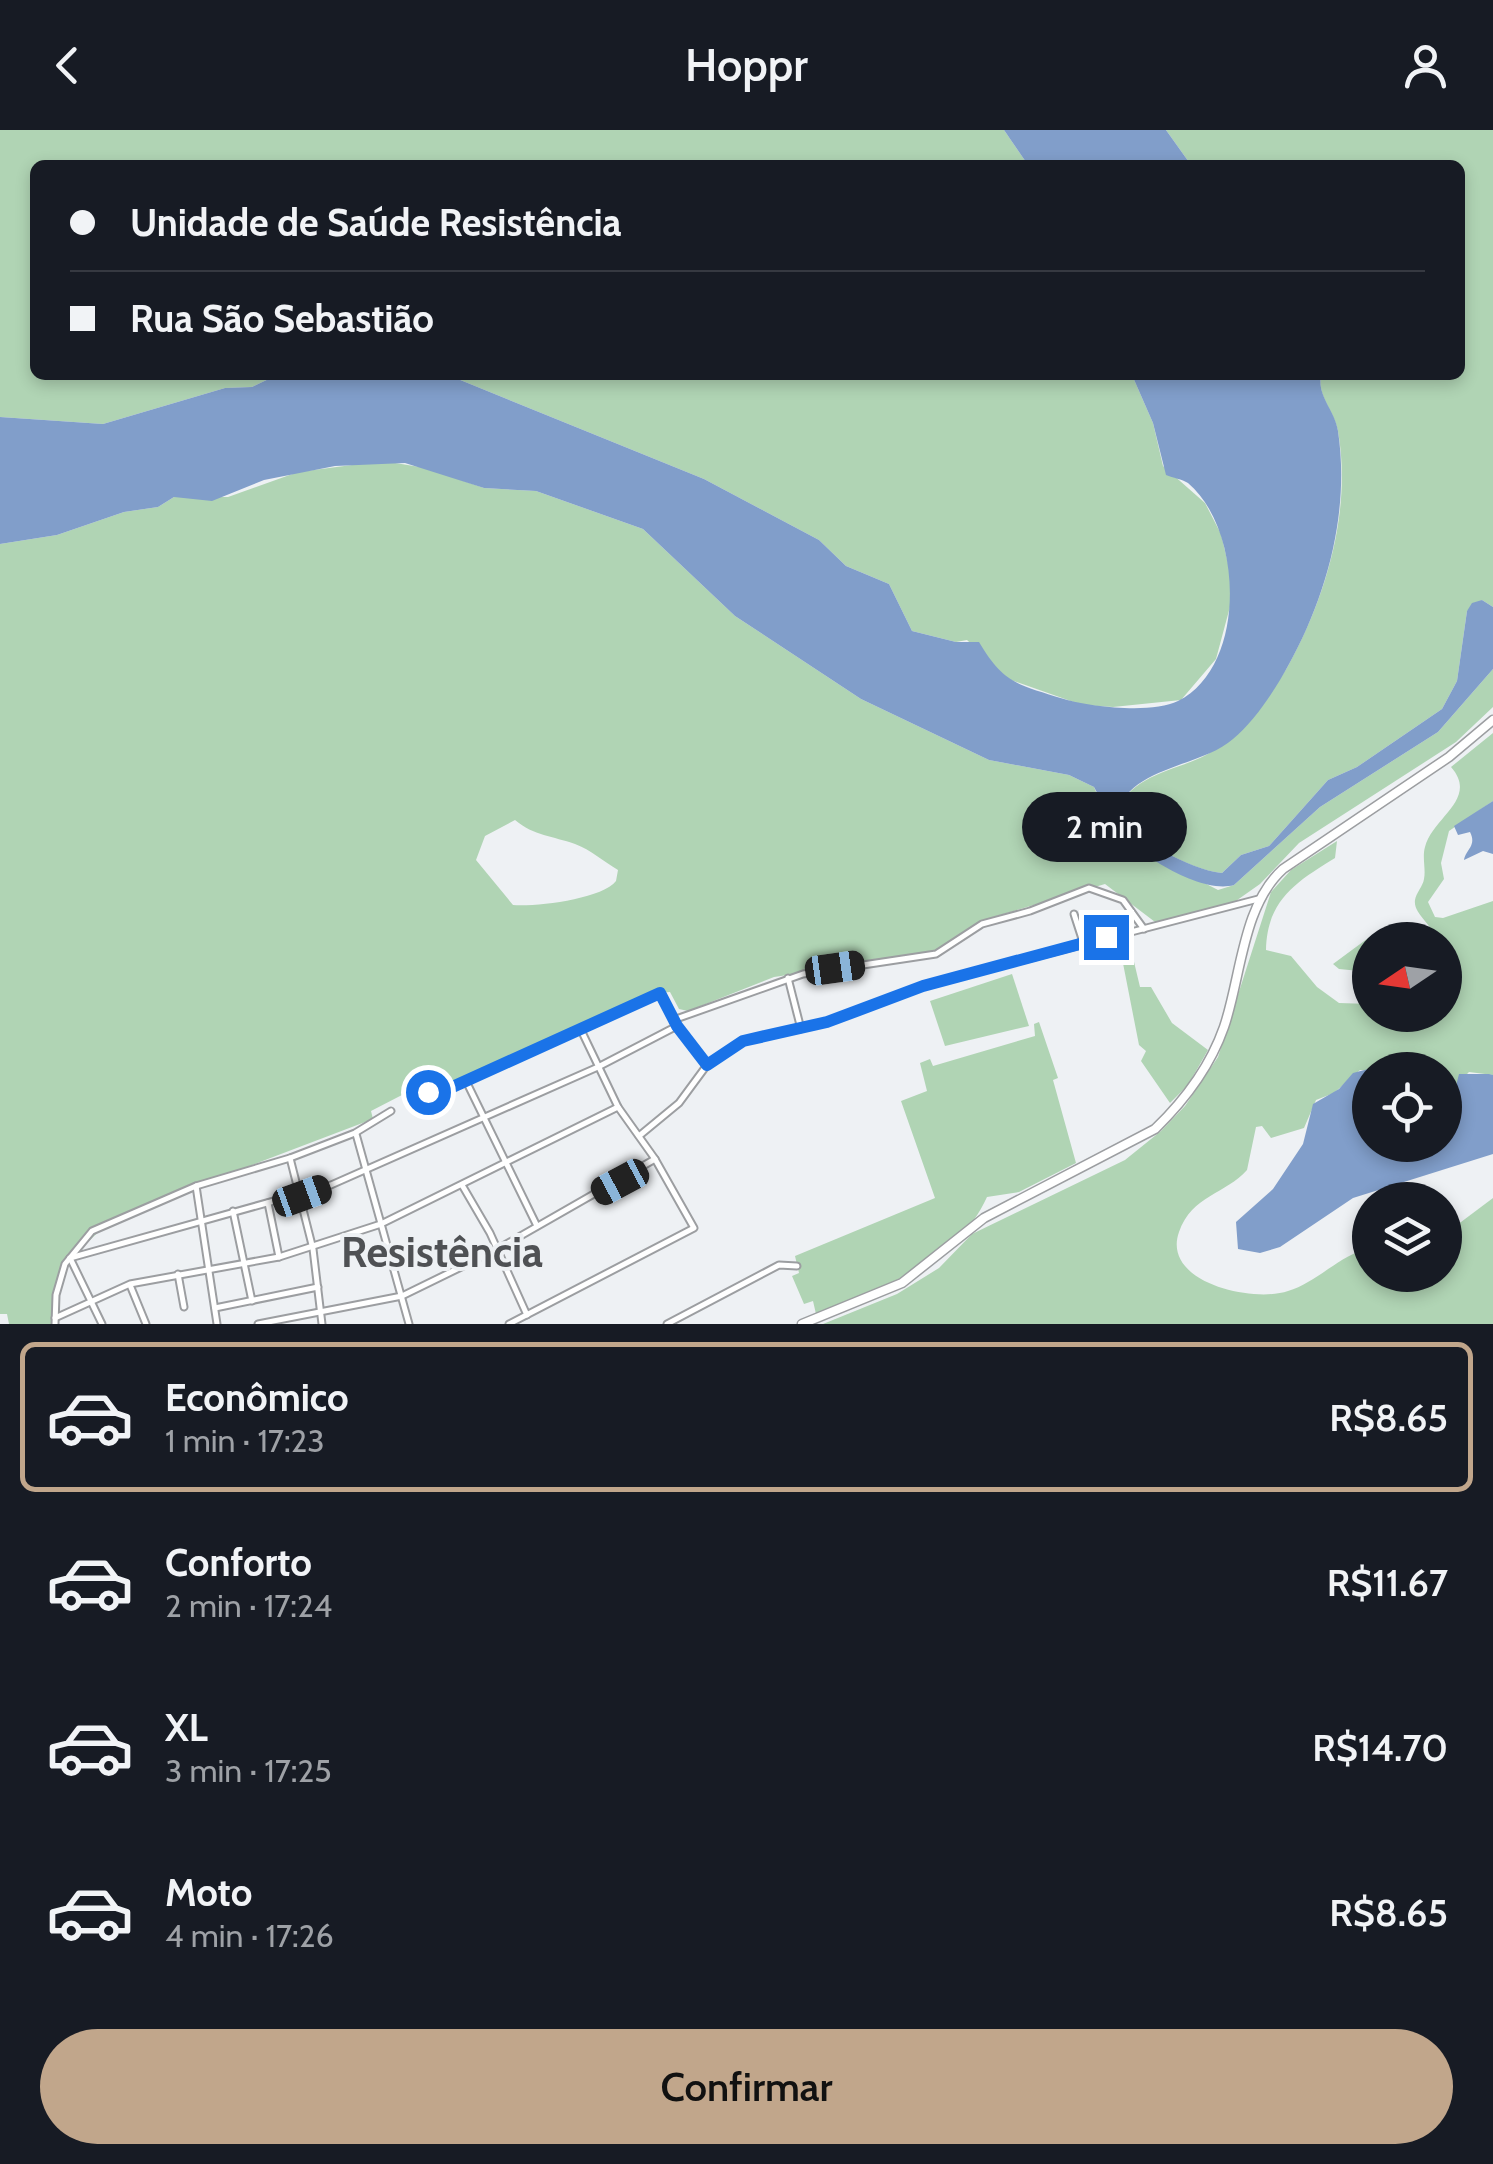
<!DOCTYPE html>
<html lang="pt">
<meta charset="utf-8">
<style>
body{margin:0;font-family:Cabin,sans-serif;background:#20242c;color:#f1f3f6;height:100vh;display:flex;flex-direction:column;font-size:38px;white-space:nowrap}
*{box-sizing:border-box;margin:0}
p{font-size:32px;color:#9ea1a6}
.icon{flex:none;width:55px;height:55px;fill:none;stroke:currentColor;stroke-width:2;stroke-linecap:round;stroke-linejoin:round}
.map{position:relative;height:1194px;overflow:hidden}
.side{display:flex;flex-direction:column;background:#171b24;flex:1}
.side>*{flex:none}
.top-card{position:absolute;left:30px;top:30px;width:1435px;height:220px;border-radius:15px;box-shadow:0 5px 15px #0003;display:grid;align-content:center;height:220px;padding:0 40px;background:#171b24}
.needle{width:65px;rotate:257deg}
.fabs{position:absolute;left:1352px;top:792px;display:grid;gap:20px}
.fabs a{display:grid;place-items:center;width:110px;height:110px;border-radius:50%;background:#171b24;box-shadow:0 5px 15px #0003;font-size:50px}
.end{position:absolute;width:45px;height:45px;margin:-22px;border:12px solid #1a73e8;background:#fff;box-shadow:0 0 0 5px #fff}
.from{border-radius:50%}
.bubble{position:absolute;height:70px;border-radius:35px;background:#171b24;box-shadow:0 5px 15px #0003;font-size:32px;font-weight:600;line-height:70px;text-align:center}
.car{position:absolute;width:30px;height:60px;margin:-30px -15px;border-radius:12px;box-shadow:0 0 8px 2px #0007;background:linear-gradient(#222 24%,#8ab4d8 0 40%,#222 0 76%,#8ab4d8 0 86%,#222 0)}
.top-card b{display:flex;align-items:center;gap:35px;height:95px;font-size:38px}
.top-card b+b{border-top:2px solid #363941}
.top-card i{width:25px;height:25px;background:#f1f3f6}
ul{padding:18px 0 0;list-style:none}
li{display:flex;align-items:center;gap:30px;height:150px;margin:0 20px 15px;padding:0 20px;border:5px solid transparent;border-radius:15px}
li div{flex:1}
li b{display:block;font-size:38px}
li em{font-style:normal;font-weight:600}
li.current{border-color:#c1a68b}
li>.icon{width:90px;height:90px;stroke-width:1.5}
.button{display:flex;gap:20px;margin-top:auto;padding:20px 40px}
.button a{flex:1;height:115px;border-radius:60px;background:#c1a68b;color:#111;font-size:40px;font-weight:600;line-height:115px;text-align:center}
header{display:flex;justify-content:space-between;align-items:center;height:130px;padding:0 40px;background:#171b24;font-size:45px;font-weight:600}
.map>svg:first-child{display:block}
</style>
<header><svg class="icon" aria-label="back" viewBox="0 0 24 24"><path d="M15 5l-7 7 7 7"/></svg>Hoppr<svg class="icon" aria-label="person" viewBox="0 0 24 24"><circle cx="12" cy="8" r="4"/><path d="M4 21q1-7 8-7t8 7"/></svg></header>
<div class="map">
<svg width="1493" height="1194" viewBox="0 0 1493 1194">
<rect width="100%" height="100%" fill="#eef1f4"/>
<g fill="#b0d4b4" fill-rule="evenodd">
<path d="M0,0h1004l24,35h-993v210h242l-25,12 -27,1 -122,36 -103,-7z"/>
<path d="M1166,0h327v477l-11,-7 -15,11 -10,70 -15,28 -85,58 -29,13 -59,66 -28,9 -19,18c-37,-4 -79,-33 -106,-57 10,-40 59,-45 90,-61 22,-11 70,-67 82,-89 38,-69 64,-155 50,-235 -4,-21 -21,-34 -17,-56h139v-210h-269z"/>
<path d="M448,245h684l21,48 10,43 42,37 16,31 10,42v27l-15,56 -35,41 -68,7 -31,-2 -74,-26 -41,-39 -11,2 -44,-11 -23,-47 -43,-18 -27,-26 -115,-61z"/>
<path d="M383,331l43,7 58,20 52,3 107,38 92,87 126,83 128,61 80,15 25,12 13,31 28,29 83,43 16,-5 86,-78 118,-75 55,-63v38l-37,35 -157,101 -39,41 -27,19 -74,22 -54,-41 -115,34 -51,31 -21,7 -144,21 -86,34 -9,-2 -9,-17 -12,1 -219,97 -8,-10 -60,31 2,8 -260,99 -47,45 -12,61h-45l-2,-10h-7v-770l57,-9 67,-23 34,-5 16,-10h54l70,-25zM515,690c19,16 38,16 60,24 16,6 28,17 43,26l-2,11c-14,18 -80,26 -103,24l-37,-45 9,-24z"/>
<path d="M1493,603v68l-44,30 -8,32 3,16 -16,23 7,15 8,1 50,-17v174l-24,-3 -13,13 2,20 -13,21v-20l8,-19 -8,-7v-10h-85l-26,23 -18,7 -12,28 -33,10 -9,-12 -6,1 -9,43c-21,24 -55,25 -68,62 -18,51 75,71 109,59 27,-8 48,-32 75,-41h7v25h75v-48l16,-5 32,-24v126h-670l74,-30 42,-26 33,-34 153,-74 36,-29 24,-25 33,-49 53,-165 20,-22 46,-29 -2,17c-39,24 -68,42 -69,92l25,6 26,31 22,16 31,1v11h75v-75h-10c-1,-16 -22,-25 -20,-40 1,-7 8,-14 9,-21 2,-10 -2,-22 1,-32 8,-30 54,-48 26,-80z"/>
<path d="M1375,803l6,7h-11v32l-31,-3 -6,-5z"/>
<path d="M1130,815l10,42h11l21,36 36,27 -20,35 -18,18 -29,-42 5,-10 -7,-6 -19,-97z"/>
<path d="M1012,844l17,52 -84,20 -15,-45z"/>
<path d="M1039,892l19,56 -5,2 23,83 -57,29 -32,5c-29,65 -109,93 -171,117l-3,-13 -9,3 -12,-28 7,-3 -4,-17 140,-58 -34,-97 26,-10 -7,-28 10,-4 3,7 102,-30 -1,-12z"/>
</g>
<g fill="#819eca">
<path d="M1004,0h162l25,35h-163z"/>
<path d="M277,245h171l256,104 115,61 27,26 43,18 23,47 44,11h23c25,42 38,42 85,57 27,8 88,15 114,2 70,-35 65,-172 10,-218 -6,-4 -15,-5 -22,-8l-13,-52 -21,-48h189c-4,22 14,35 17,56 12,81 -11,165 -50,235 -13,24 -34,56 -55,73 -33,29 -105,27 -117,77 25,24 71,53 106,57l19,-18 28,-9 59,-66 29,-13 85,-58 15,-28 10,-70 5,-8 10,-3 11,7v62l-55,63 -118,75 -86,78c-34,10 -102,-34 -123,-62 -8,-11 -10,-24 -17,-36l-25,-12 -80,-15 -128,-61 -126,-83 -92,-87 -107,-38 -52,-3 -79,-25 -70,3 -71,14 -52,21 -38,-4 -16,10 -34,5 -67,23 -57,9v-127l103,7 122,-36 27,-1z"/>
<path d="M1493,671v53l-10,-3 -19,9c2,-11 13,-14 6,-28l-12,3 -4,-9z"/>
<path d="M1376,937l50,3h-56v75h75v-19l15,-29 -4,-11 3,-12h30l4,1v79l-140,44 -73,49 -20,6 -22,-4 -2,-27 37,-33 30,-45 10,-40 26,-15 14,-16z"/>
</g>
<g fill="none" stroke-linecap="round" stroke-linejoin="round">
<g stroke="#9c9ea1" stroke-width="9">
<g id="minor">
<path d="M1074,784l10,31"/>
<path d="M788,848l13,51"/>
<path d="M676,889l127,-45 133,-20 46,-30 48,-13 59,-23 34,12 21,29"/>
<path d="M466,951l71,145"/>
<path d="M427,962l21,-3 213,-96 16,33 30,39"/>
<path d="M356,1004l53,190"/>
<path d="M639,1006l40,-33 28,-38 36,-24 84,-19 96,-36 339,-88"/>
<path d="M290,1028l23,91 9,75"/>
<path d="M462,1055l28,48 37,82"/>
<path d="M196,1056l21,138"/>
<path d="M268,1073l11,54"/>
<path d="M233,1081l19,90"/>
<path d="M70,1128l261,-73 267,-118 79,-41"/>
<path d="M70,1128l32,66"/>
<path d="M178,1144l6,33"/>
<path d="M130,1155l16,39"/>
<path d="M215,1178l103,-21"/>
<path d="M55,1188l75,-34 149,-27 102,-33 237,-117"/>
<path d="M55,1194l1,-29 9,-31 27,-33 104,-45 94,-28 65,-25 36,-22"/>
<path d="M258,1194l144,-28 94,-46 159,-91"/>
<path d="M509,1194l185,-96 -39,-69 -37,-52 -37,-77"/>
<path d="M667,1194l112,-59 18,1"/>
</g>
</g>
<g stroke="#9c9ea1" stroke-width="11">
<path id="secondary" d="M802,1194l100,-41 82,-65 171,-89c30,-29 55,-62 69,-102 17,-49 18,-121 59,-158l166,-112 44,-37"/>
</g>
<use href="#minor" stroke="#fff" stroke-width="5"/>
<use href="#secondary" stroke="#fff" stroke-width="8"/>
</g>
<g fill="none" stroke-linecap="round" stroke-linejoin="round">
<path stroke="#1a73e8" stroke-width="12" d="M428,962l20,-3 212,-96 17,33 30,39 36,-24 84,-19 96,-36 183,-49"/>
</g>
<g text-anchor="middle" stroke-width="8" stroke-linejoin="round" paint-order="stroke">
<g font-size="42" font-weight="bold" fill="#4f5154" stroke="#eef1f4">
<text x="442" y="1137">Resistência</text>
</g>
</g>
</svg>
<div class="fabs">
<a><svg class="needle" viewBox="-14 -14 28 28"><path d="M0-13l5 13h-10z" fill="#e53935"/><path d="M0 13l5-13h-10z" fill="#9ea1a6"/></svg></a>
<a><svg class="icon" aria-label="locate" viewBox="0 0 24 24"><circle cx="12" cy="12" r="6"/><path d="M12 2v4M12 18v4M2 12h4M18 12h4"/></svg></a>
<a><svg class="icon" aria-label="layers" viewBox="0 0 24 24"><path d="M12 4l9 5-9 5-9-5zM3 14l9 5 9-5"/></svg></a>
</div>
<i class="end from" style="left:428px;top:962px"></i>
<i class="end" style="left:1106px;top:807px"></i>
<div class="bubble" style="left:1022px;top:662px;width:165px">2 min</div>
<i class="car" style="left:835px;top:838px;rotate:82deg"></i>
<i class="car" style="left:620px;top:1052px;rotate:242deg"></i>
<i class="car" style="left:302px;top:1066px;rotate:70deg"></i>
<div class="top-card">
<b><i class="from"></i>Unidade de Saúde Resistência</b>
<b><i></i>Rua São Sebastião</b>
</div>
</div>
<section class="side">
<ul>
<li class="current"><svg class="icon" aria-label="car" viewBox="0 0 24 24"><path d="M5 17H2v-5l4-1 3-4h7l3 4 3 1v5h-3M9 17h6M6 11h13"/><circle cx="7" cy="17" r="2"/><circle cx="17" cy="17" r="2"/></svg><div><b>Econômico</b><p>1 min · 17:23</p></div><em>R$8.65</em></li>
<li><svg class="icon" aria-label="car" viewBox="0 0 24 24"><path d="M5 17H2v-5l4-1 3-4h7l3 4 3 1v5h-3M9 17h6M6 11h13"/><circle cx="7" cy="17" r="2"/><circle cx="17" cy="17" r="2"/></svg><div><b>Conforto</b><p>2 min · 17:24</p></div><em>R$11.67</em></li>
<li><svg class="icon" aria-label="car" viewBox="0 0 24 24"><path d="M5 17H2v-5l4-1 3-4h7l3 4 3 1v5h-3M9 17h6M6 11h13"/><circle cx="7" cy="17" r="2"/><circle cx="17" cy="17" r="2"/></svg><div><b>XL</b><p>3 min · 17:25</p></div><em>R$14.70</em></li>
<li><svg class="icon" aria-label="car" viewBox="0 0 24 24"><path d="M5 17H2v-5l4-1 3-4h7l3 4 3 1v5h-3M9 17h6M6 11h13"/><circle cx="7" cy="17" r="2"/><circle cx="17" cy="17" r="2"/></svg><div><b>Moto</b><p>4 min · 17:26</p></div><em>R$8.65</em></li>
</ul>
<div class="button"><a>Confirmar</a></div>
</section>
